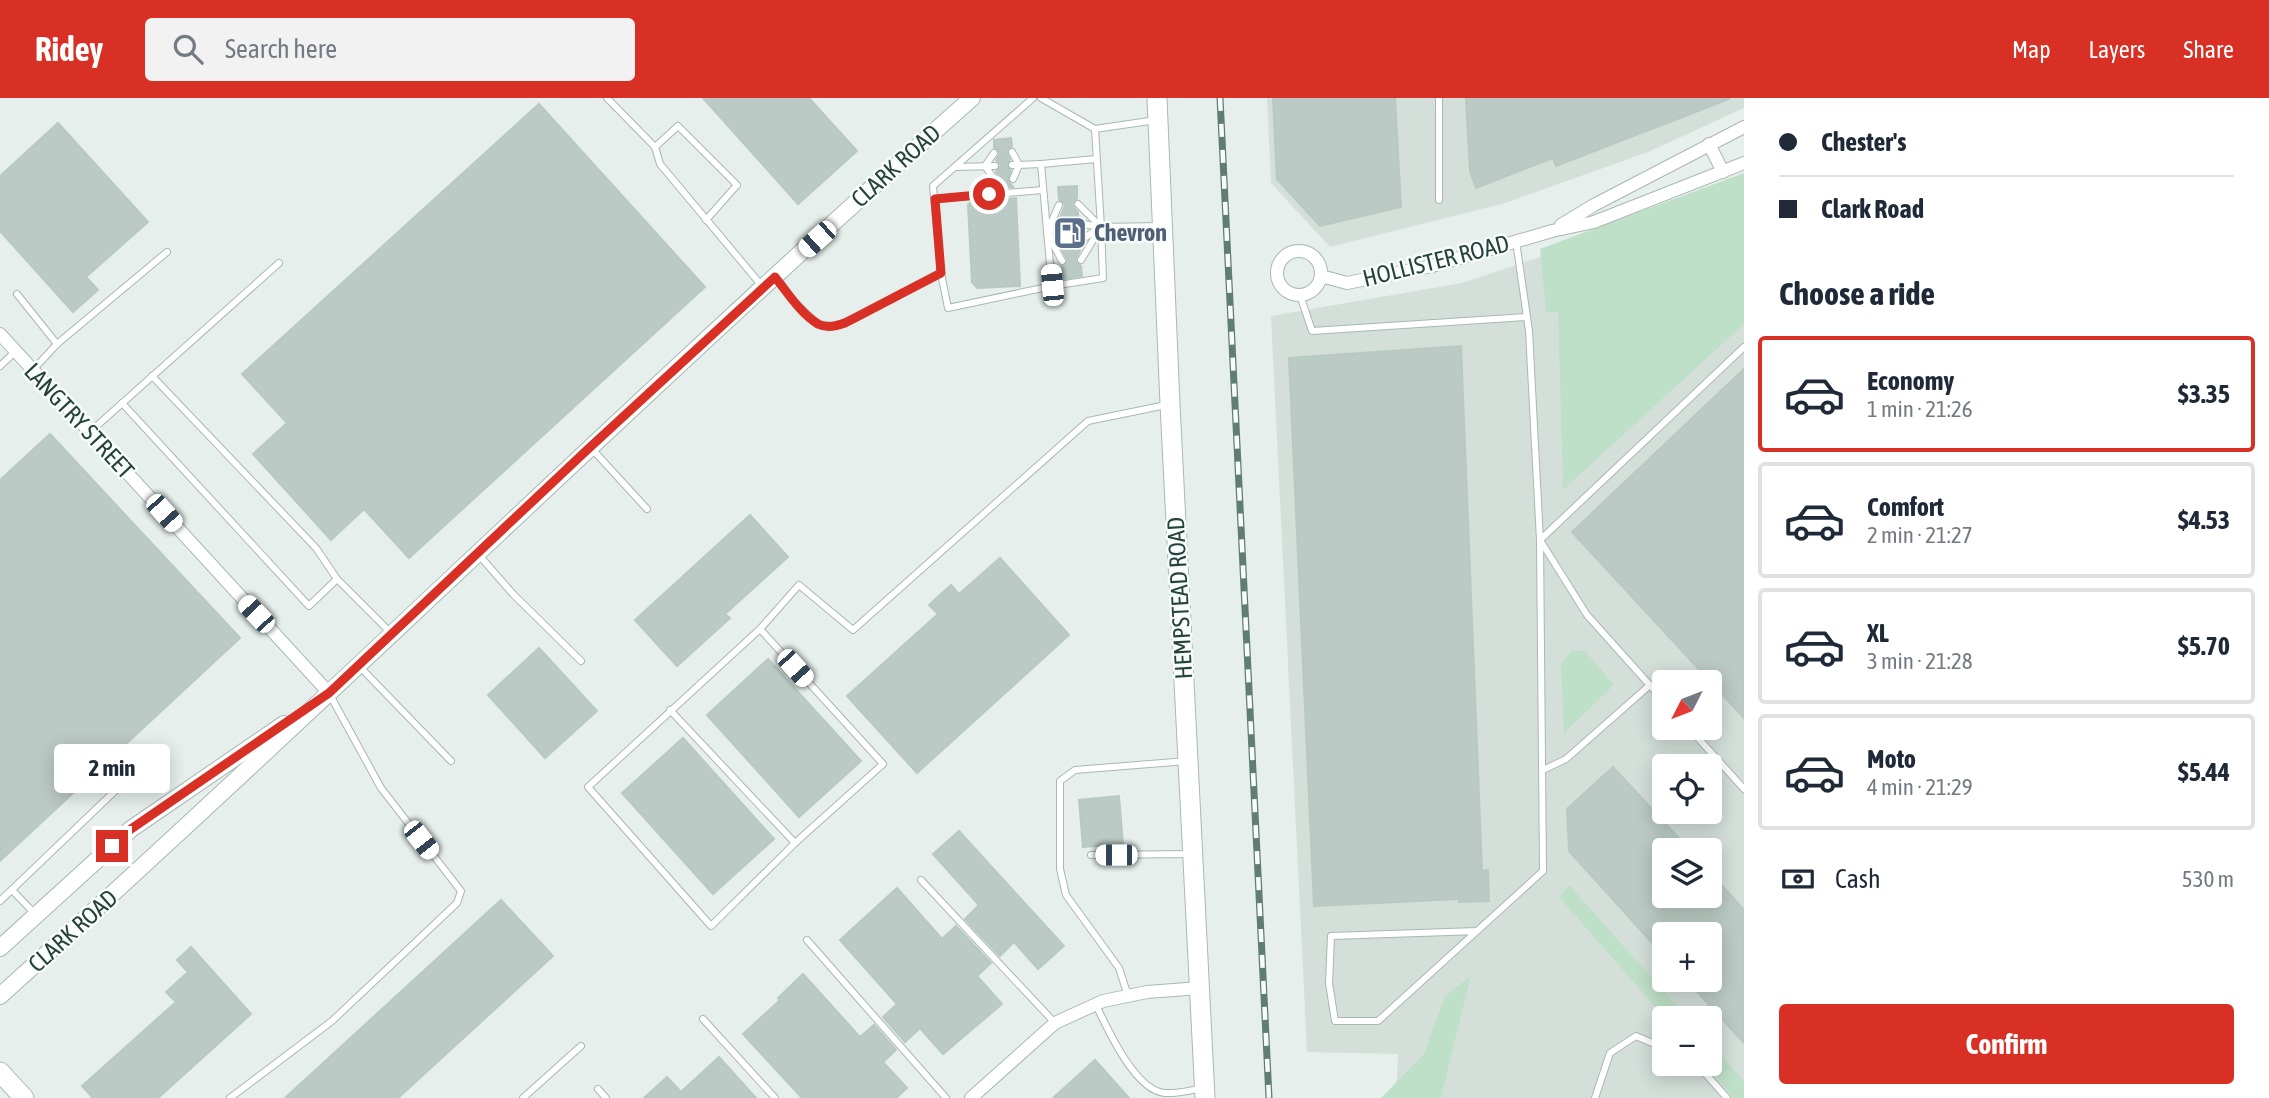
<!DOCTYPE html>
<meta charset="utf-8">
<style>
body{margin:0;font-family:"Asap Condensed",sans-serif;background:#f2f2f3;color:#1f2937;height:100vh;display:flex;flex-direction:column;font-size:26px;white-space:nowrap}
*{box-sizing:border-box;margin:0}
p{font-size:23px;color:#747a83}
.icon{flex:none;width:38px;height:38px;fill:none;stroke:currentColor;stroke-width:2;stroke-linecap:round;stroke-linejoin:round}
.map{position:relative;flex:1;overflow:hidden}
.panel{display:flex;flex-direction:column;background:#fff;width:525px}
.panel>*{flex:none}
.guide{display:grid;align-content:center;height:154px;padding:0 35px;background:#fff}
.needle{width:46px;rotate:228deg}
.controls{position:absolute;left:1652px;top:572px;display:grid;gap:14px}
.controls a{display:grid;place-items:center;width:70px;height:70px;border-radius:7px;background:#fff;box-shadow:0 4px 18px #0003;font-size:35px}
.end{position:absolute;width:32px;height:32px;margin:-16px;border:9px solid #d93025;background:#fff;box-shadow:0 0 0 4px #fff}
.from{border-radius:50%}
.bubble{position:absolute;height:49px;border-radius:7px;background:#fff;box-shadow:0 4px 18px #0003;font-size:23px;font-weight:700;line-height:49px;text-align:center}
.car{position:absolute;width:21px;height:42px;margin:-21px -10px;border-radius:9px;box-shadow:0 0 5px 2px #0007;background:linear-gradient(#fff 24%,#345 0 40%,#fff 0 76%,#345 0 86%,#fff 0)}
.guide b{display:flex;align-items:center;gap:24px;height:66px;font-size:26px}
.guide b+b{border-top:2px solid #e0e1e3}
.guide i{width:18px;height:18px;background:#1f2937}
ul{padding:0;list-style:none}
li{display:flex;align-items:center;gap:21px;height:116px;margin:0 14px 10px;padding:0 21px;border:4px solid #e0e1e3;border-radius:7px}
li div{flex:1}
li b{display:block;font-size:26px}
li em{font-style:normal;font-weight:700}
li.current{border-color:#d93025}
li>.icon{width:63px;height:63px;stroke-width:1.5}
h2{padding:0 35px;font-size:32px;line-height:84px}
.pay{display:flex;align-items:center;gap:18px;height:77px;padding:0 35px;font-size:26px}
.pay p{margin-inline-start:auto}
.primary-button{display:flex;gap:14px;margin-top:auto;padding:14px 35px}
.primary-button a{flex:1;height:80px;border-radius:7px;background:#d93025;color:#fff;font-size:28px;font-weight:700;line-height:80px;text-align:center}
header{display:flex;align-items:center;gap:42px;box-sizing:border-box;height:98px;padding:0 35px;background:#d93025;color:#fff}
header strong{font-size:33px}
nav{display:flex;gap:38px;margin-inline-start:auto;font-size:24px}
.search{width:490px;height:63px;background:#f2f2f3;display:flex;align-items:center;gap:18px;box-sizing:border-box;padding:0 24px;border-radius:7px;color:#747a83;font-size:26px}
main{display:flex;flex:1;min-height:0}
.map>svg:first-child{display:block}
</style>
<header>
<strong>Ridey</strong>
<div class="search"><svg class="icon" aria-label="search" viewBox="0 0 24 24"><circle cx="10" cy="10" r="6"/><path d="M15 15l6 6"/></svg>Search here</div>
<nav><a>Map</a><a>Layers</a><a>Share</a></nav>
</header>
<main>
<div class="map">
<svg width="1744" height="1000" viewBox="0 0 1744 1000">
<rect width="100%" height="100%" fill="#e6efeb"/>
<g fill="#d4dfda" fill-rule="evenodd">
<path d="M1267,0h477v10l-96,44 -146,52 -172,43 -59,-64z"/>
<path d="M1744,84v916h-348l2,-44 -91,-2 -36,-736 191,-33 213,-71zM1664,584h46v46h-46zM1664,668h46v46h-46zM1664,752h46v46h-46zM1664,836h46v46h-46zM1664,920h46v46h-46z"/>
</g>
<g fill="#bfe0c8">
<path d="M1744,75v151l-181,166 -5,-178h-12l-6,-63z"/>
<path d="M1571,553h14l29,34 -50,48 -3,-70z"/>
<path d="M1569,787l119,133h-23l-106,-121z"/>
<path d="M1471,878l-30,122h-60l43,-44 21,-58z"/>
<path d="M1710,945l34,38v17h-10l-29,-34h5z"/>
</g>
<g fill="#bbcac4" stroke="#b8c9c2" stroke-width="2">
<path d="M703,0h106l48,53 -59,53z"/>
<path d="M1273,0h122l6,109 -81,19 -43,-47z"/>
<path d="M1466,0h263v1l-173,67 -3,-8 -77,30 -6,-17z"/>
<path d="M539,6l166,183 -296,271 -45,-49 -33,31 -78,-86 34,-31 -45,-49z"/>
<path d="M58,25l90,99 -62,55 12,13 -25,22 -73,-81v-55z"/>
<path d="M1011,40l1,8 -6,5 4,9 -4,6 5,4 -3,10 5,7 -17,1 5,-8 -5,-8 5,-7 -5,-5 4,-7 -6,-6v-7z"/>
<path d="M1077,88v12l-3,3 -2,4 6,7v5l-5,6 2,4 4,2v6l-5,6 6,6v3l-5,11 6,5 1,10 -19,3 -1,-12 6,-6 -7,-13 6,-6 -6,-7 -1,-5 6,-7 -6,-5 5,-13 -6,-6 -1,-12z"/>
<path d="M1016,100l4,88 -43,2 -5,-6 -4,-77 3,-3z"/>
<path d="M1461,248l21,525 6,-1 1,31 -30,1v-3l-145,7 -25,-548z"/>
<path d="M1744,271v349l-172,-186z"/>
<path d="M50,336l190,204 -240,223v-381z"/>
<path d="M750,417l38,42 -63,57 5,4 -53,48 -42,-46z"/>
<path d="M1000,460l69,77 -152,138 -70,-77 91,-82 -9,-9 22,-20 8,9z"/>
<path d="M539,550l58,63 -52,47 -57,-63z"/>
<path d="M768,561l93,102 -62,56 -92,-102z"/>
<path d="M683,640l91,101 -61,55 -91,-101z"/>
<path d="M1613,669l77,83h-26v46h46v-24l34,38v133l-58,-63h24v-46h-46v22l-95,-105 -2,-42z"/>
<path d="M1119,698l4,48 -40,3 -4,-47z"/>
<path d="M959,733l105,115 -26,23 -24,-27 -14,14 -35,-37 14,-14 -46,-51z"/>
<path d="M897,790l45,51 14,-13 35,37 -14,13 25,28 -59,50 -23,-26 -15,14 -22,-25 14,-13 -57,-64z"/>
<path d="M501,802l52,56 -155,142h-113z"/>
<path d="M191,849l60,67 -93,84h-65l-11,-12 94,-84 -10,-10 22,-20 -11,-12z"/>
<path d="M803,876l57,63 14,-12 22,25 -13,12 24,26 -11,10h-94l-59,-64 37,-34 -2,-2z"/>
<path d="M719,959l37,41h-112l23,-21 14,15z"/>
<path d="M1095,962l34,38h-76z"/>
</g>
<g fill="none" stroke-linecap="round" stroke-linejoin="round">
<g stroke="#a8b8b2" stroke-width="8">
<g id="service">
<path d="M607,0l48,49 5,17 102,122"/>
<path d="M1033,0l-100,88 8,87 7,35 104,-22 51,-8 -2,-51"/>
<path d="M1041,0l54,31 61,-9"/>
<path d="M1439,0v102"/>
<path d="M1095,31l6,98 59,-1"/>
<path d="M655,49l23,-21 59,59 -31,35"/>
<path d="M1012,54l7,13h-7"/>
<path d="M1041,66l55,-5"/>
<path d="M985,68l10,14"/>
<path d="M985,68l9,-13"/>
<path d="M955,69l40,-1"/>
<path d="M1013,81l6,-14 22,-1 11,122"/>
<path d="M935,101l108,-9"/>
<path d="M1078,106l23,23 -20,33"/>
<path d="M1059,107l-12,27 15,29"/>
<path d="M1079,125l20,4"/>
<path d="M1060,126l-13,8 14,10"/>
<path d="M1080,143l19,-13"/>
<path d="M777,180l15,22 27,25 16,1 21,-8 85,-45"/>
<path d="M17,196l40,50"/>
<path d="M1300,197l12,36 215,-14"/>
<path d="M0,268l16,-15"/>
<path d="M33,272l24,-26 110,-92"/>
<path d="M152,278l164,172 21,31"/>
<path d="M122,305l187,203 28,-27 54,54"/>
<path d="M90,334l189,-169"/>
<path d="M592,351l55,60"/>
<path d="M478,456l35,40 68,67"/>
<path d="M760,531l123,135 -88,79 -84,83 -123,-139 172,-158 39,-44 54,45 235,-209 78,-16"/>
<path d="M360,569l91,94"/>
<path d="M1664,603l-77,-86 -47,-75 204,-193"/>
<path d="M670,612l125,133"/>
<path d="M1689,630l55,61"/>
<path d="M1543,672l23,-11 84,-74"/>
<path d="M1091,757l99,-1"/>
<path d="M921,782l134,143"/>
<path d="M12,792l23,24"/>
<path d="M0,803l117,-112"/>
<path d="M1477,833l-146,5 -2,47 6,38h43l165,-150 -3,-331 -11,-209 -13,-90"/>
<path d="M807,842l139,158"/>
<path d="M1128,898l-9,-28 -53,-73 -6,-26v-88l15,-11 112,-9"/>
<path d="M1096,907c11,23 39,86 69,88 12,1 26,-3 38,-5"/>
<path d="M703,921l72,79"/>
<path d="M1697,966l30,34"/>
<path d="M598,991l8,9"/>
<path d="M230,1000l102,-77 125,-118 4,-12 -80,-103 -51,-93"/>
<path d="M523,1000l58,-52"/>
<path d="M1595,1000l15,-45 26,-17 28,12"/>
</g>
</g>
<g stroke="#a8b8b2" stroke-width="14">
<g id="minor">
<path d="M1709,46l14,28"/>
<path d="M1561,127l33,-20 150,-78"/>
<circle cx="1299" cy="175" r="22"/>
<path d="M1321,178l26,7 85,-17 120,-35 42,-9 150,-59"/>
<path d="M0,236l329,359"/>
<path d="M971,1000l84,-75 48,-22 44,-9 53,-4"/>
</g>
</g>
<g stroke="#a8b8b2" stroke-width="18">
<g id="tertiary">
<path d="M0,850l131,-119 153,-105"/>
<path d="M0,898c328,-295 642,-605 972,-898"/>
</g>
</g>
<g stroke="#a4bbb3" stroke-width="21">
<g id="secondary">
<path d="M1157,0l13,306 35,694"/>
<path d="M0,974l24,26"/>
</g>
</g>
<use href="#service" stroke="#fff" stroke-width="6"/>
<use href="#minor" stroke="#fff" stroke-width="12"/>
<use href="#tertiary" stroke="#fff" stroke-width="16"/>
<use href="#secondary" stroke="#fff" stroke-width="19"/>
<g stroke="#5f7d75" stroke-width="7">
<path id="rail" d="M1220,0l49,1000"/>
</g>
<use href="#rail" stroke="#f7fbf9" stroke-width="4.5" stroke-dasharray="13" stroke-linecap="butt"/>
</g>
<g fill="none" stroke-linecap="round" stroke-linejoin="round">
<path stroke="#d93025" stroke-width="9" d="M112,748l19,-17 198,-136 258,-243 188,-173c12,15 26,37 43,47 8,4 19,2 27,-1l96,-50 -6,-74 54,-5"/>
</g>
<defs>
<g id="fuel-square" transform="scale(1.75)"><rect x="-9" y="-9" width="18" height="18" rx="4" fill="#5c6f8a" stroke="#f7fbf9"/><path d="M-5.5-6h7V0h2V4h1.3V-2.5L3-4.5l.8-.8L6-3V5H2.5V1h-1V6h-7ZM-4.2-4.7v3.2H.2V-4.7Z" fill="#fff"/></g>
</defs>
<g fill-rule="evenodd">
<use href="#fuel-square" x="1070" y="135"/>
</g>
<g text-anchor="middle" stroke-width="5" stroke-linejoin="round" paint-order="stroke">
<g font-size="24" fill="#24423a" stroke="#f7fbf9">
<text transform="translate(896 68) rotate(-42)" y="8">CLARK ROAD</text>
<text transform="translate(1436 163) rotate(-14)" y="8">HOLLISTER ROAD</text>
<text transform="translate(79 323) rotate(47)" y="8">LANGTRY STREET</text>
<text transform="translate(1180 500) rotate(-93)" y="8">HEMPSTEAD ROAD</text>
<text transform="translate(73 833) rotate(-42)" y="8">CLARK ROAD</text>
</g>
<g font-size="24" font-weight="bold" fill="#4e5e75" stroke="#f7fbf9" text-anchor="start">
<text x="1094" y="143">Chevron</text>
</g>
</g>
</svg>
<div class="controls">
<a><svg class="needle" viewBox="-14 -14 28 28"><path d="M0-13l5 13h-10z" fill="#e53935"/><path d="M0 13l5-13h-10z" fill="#747a83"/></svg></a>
<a><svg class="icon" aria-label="locate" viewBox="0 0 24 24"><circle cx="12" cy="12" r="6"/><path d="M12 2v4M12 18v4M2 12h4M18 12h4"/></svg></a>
<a><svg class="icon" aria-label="layers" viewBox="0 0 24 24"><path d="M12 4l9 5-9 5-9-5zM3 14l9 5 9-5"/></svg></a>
<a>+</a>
<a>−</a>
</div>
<i class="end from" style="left:989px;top:96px"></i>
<i class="end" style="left:112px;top:748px"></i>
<div class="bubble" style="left:54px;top:646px;width:116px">2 min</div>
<i class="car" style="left:817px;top:141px;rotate:228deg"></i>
<i class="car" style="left:1052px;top:187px;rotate:355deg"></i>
<i class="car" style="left:164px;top:415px;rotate:138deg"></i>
<i class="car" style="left:256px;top:516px;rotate:317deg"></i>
<i class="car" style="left:795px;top:570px;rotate:138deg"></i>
<i class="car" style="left:421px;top:742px;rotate:142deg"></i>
<i class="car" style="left:1116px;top:757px;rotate:270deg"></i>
</div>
<section class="panel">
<div class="guide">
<b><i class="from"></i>Chester's</b>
<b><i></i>Clark Road</b>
</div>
<h2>Choose a ride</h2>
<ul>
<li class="current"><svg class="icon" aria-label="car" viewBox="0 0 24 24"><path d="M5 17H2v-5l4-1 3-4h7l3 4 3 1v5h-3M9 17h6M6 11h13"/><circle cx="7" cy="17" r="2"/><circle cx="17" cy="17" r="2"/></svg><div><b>Economy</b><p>1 min · 21:26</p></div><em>$3.35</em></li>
<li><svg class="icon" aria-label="car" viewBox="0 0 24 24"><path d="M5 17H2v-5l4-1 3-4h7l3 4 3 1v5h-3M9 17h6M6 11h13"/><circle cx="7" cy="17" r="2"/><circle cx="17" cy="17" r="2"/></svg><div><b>Comfort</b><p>2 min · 21:27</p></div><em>$4.53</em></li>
<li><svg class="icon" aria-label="car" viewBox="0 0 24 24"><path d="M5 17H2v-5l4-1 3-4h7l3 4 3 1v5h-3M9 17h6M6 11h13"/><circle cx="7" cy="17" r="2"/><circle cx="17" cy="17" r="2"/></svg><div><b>XL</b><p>3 min · 21:28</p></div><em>$5.70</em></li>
<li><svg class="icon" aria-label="car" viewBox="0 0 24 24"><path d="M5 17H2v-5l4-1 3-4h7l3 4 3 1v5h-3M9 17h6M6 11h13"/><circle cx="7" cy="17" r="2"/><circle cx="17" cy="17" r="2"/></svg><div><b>Moto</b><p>4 min · 21:29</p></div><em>$5.44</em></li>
</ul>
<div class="pay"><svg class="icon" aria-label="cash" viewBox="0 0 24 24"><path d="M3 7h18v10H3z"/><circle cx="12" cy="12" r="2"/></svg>Cash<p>530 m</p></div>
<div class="primary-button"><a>Confirm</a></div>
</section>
</main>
